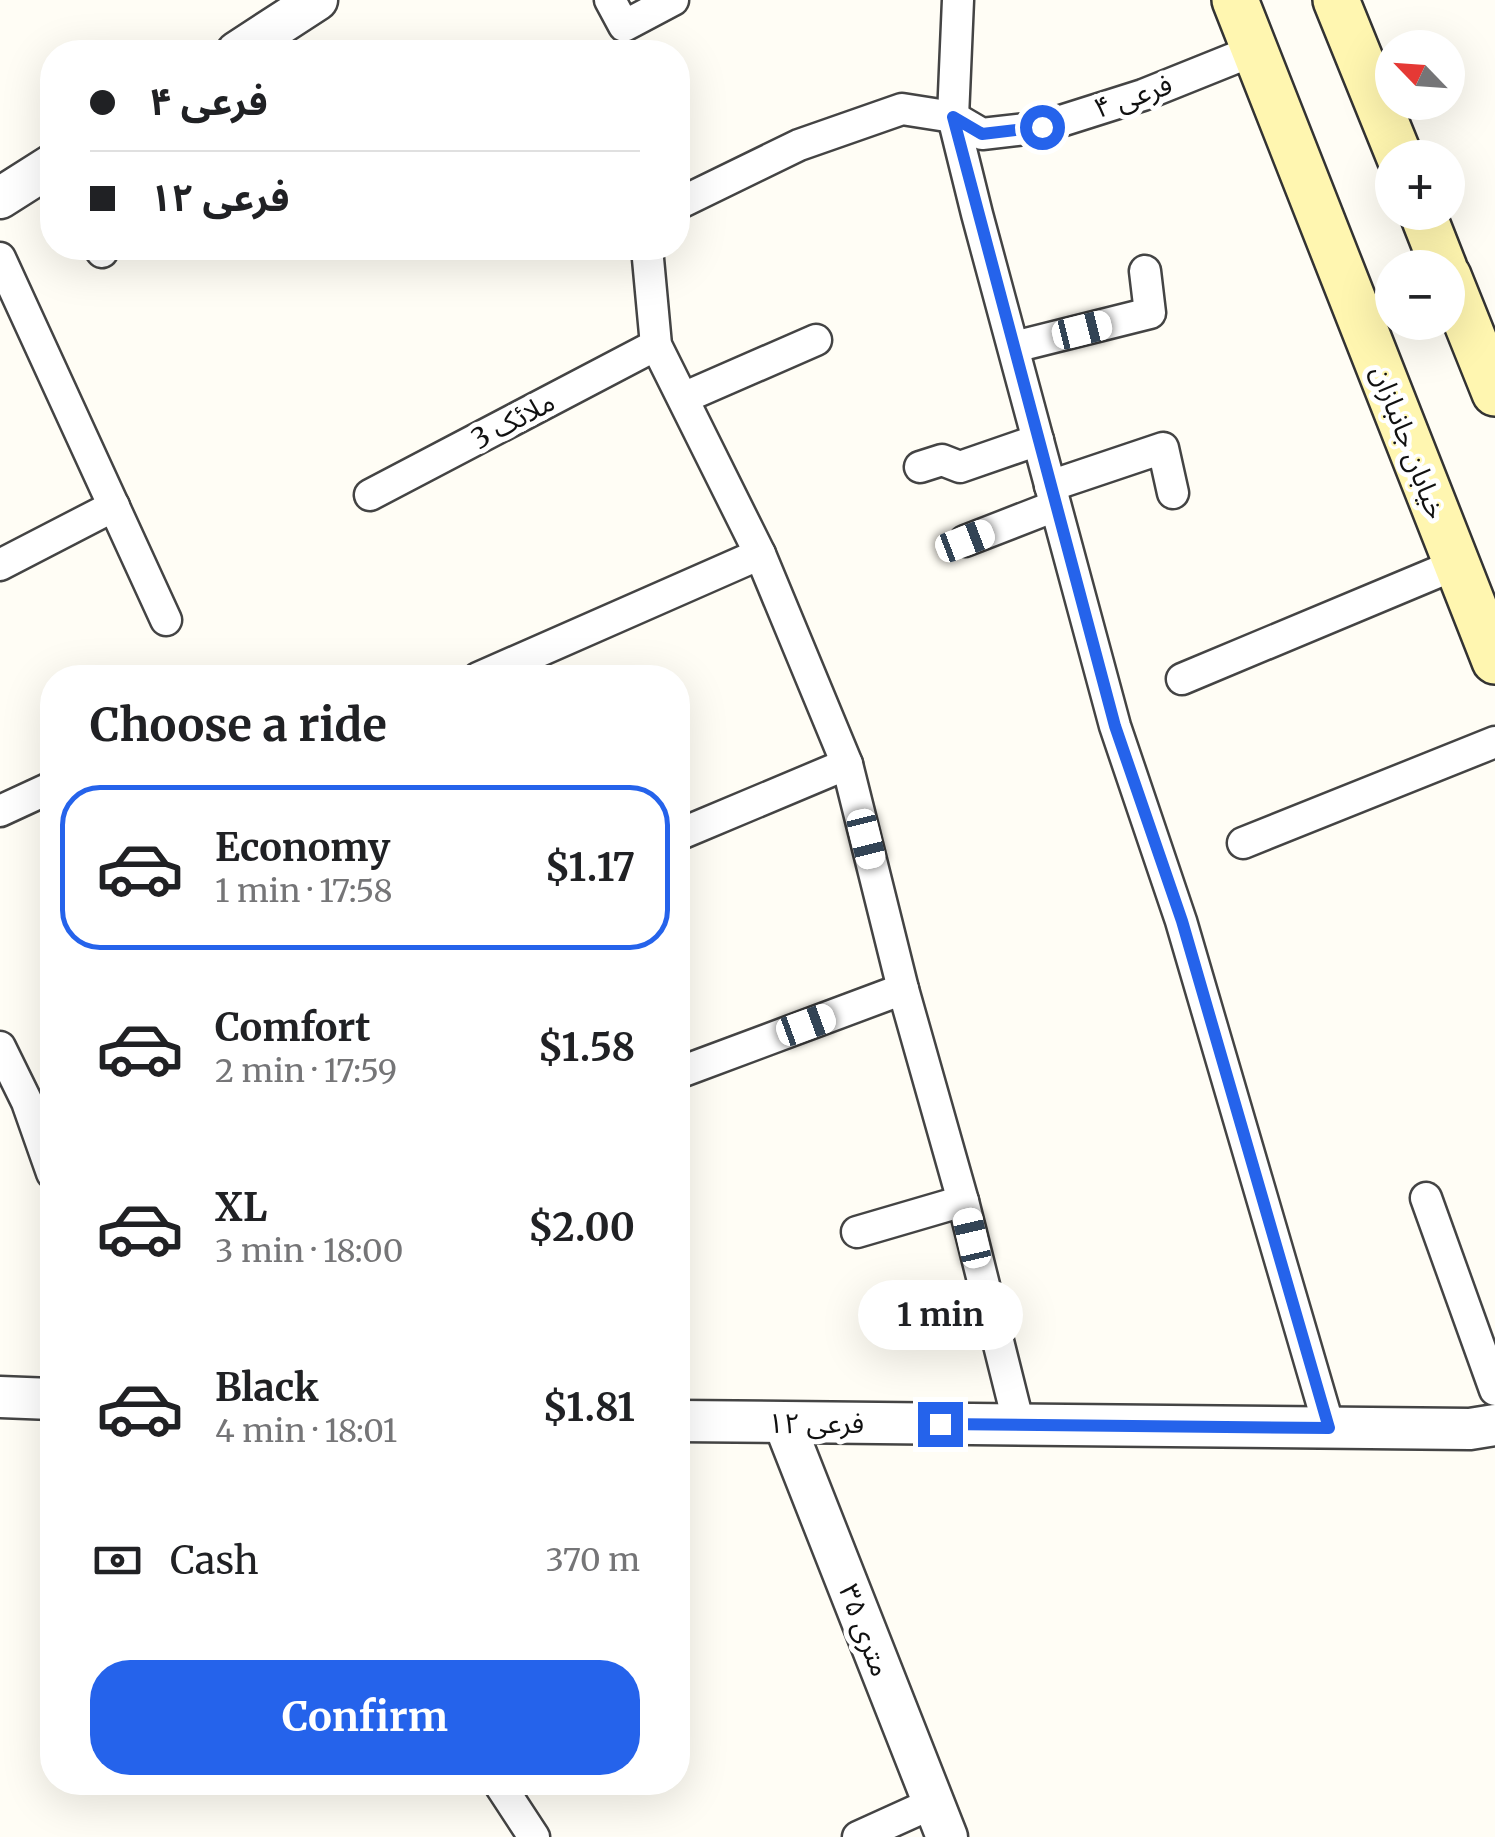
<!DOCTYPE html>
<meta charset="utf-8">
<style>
body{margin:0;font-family:Merriweather,"Noto Sans Arabic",serif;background:#f6f6f6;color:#202124;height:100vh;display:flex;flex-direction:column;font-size:38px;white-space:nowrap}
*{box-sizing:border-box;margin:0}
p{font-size:32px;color:#757577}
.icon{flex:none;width:55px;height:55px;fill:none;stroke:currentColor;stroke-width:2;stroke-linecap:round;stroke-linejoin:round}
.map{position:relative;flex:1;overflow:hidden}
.panel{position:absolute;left:40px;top:665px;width:650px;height:1130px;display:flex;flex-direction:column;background:#fff;border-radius:40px;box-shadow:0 10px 40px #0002}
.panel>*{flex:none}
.guide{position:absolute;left:40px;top:40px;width:650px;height:220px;border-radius:40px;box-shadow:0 10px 40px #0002;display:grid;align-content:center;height:220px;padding:0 50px;background:#fff}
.needle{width:65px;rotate:295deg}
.fabs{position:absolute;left:1375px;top:30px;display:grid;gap:20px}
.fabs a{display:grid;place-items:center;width:90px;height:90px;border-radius:50%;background:#fff;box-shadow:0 10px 40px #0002;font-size:50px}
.end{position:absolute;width:45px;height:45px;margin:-22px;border:12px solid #2563eb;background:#fff;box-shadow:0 0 0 5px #fff}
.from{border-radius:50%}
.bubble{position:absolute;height:70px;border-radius:35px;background:#fff;box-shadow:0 10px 40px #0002;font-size:32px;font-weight:700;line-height:70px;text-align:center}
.car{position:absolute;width:30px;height:60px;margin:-30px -15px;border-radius:12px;box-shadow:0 0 8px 2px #0007;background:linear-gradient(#fff 24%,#345 0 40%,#fff 0 76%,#345 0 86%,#fff 0)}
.guide b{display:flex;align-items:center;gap:35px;height:95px;font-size:38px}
.guide b+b{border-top:2px solid #e0e0e0}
.guide i{width:25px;height:25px;background:#202124}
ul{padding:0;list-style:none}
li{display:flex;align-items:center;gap:30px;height:165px;margin:0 20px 15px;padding:0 30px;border:5px solid transparent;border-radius:40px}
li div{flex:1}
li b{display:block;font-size:38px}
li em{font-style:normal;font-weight:700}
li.selected{border-color:#2563eb}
li>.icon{width:90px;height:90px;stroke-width:1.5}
h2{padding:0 50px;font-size:45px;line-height:120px}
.pay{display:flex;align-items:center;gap:25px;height:110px;padding:0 50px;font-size:38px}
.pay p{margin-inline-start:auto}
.button{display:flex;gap:20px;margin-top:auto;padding:20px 50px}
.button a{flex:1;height:115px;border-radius:40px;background:#2563eb;color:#fff;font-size:40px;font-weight:700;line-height:115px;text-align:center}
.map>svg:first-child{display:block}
</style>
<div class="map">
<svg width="1495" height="1837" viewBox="0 0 1495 1837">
<rect width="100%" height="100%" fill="#fffdf5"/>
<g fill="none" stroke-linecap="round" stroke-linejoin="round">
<g stroke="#444" stroke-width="35">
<g id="minor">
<path d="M610,0l14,26 49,-26"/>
<path d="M958,0l-5,117 24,97 138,512 66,195 148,506"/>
<path d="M678,204l121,-59 103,-36 51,8 29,17 60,-7 101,-32 112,-45"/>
<path d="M99,248l3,4"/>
<path d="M647,248l9,97 104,209 87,210 56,225 60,212 56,224"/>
<path d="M0,258l166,362"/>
<path d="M1014,347l136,-34 -5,-42"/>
<path d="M683,398l133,-58"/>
<path d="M920,467l22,-7 18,7 78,-27"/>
<path d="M1050,486l113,-38 10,45"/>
<path d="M370,495l286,-150"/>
<path d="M965,541l90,-35"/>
<path d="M0,565l114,-59"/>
<path d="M478,678l282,-124"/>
<path d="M1182,679l275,-115"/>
<path d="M0,811l52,-24"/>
<path d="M678,835l169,-71"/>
<path d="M1243,843l252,-101"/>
<path d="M0,1047l27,55 25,71"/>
<path d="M678,1073l225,-84"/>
<path d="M1426,1198l69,192"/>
<path d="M857,1232l106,-31"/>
<path d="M498,1782l36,55"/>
<path d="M858,1837l75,-34"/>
</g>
</g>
<g stroke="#444" stroke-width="45">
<g id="tertiary">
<path d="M237,52l80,-52"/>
<path d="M0,198l52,-33"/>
<path d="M0,1397l52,2"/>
<path d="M678,1421l792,8 25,-4"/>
<path d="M784,1423l163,414"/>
</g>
</g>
<g stroke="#333" stroke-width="50">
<g id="secondary">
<path d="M1235,0l260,661"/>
<path d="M1336,0l64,158"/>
<path d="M1422,212l22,56"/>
<path d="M1448,276l47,117"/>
</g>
</g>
<use href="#minor" stroke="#fff" stroke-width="30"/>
<use href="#tertiary" stroke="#fff" stroke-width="40"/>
<use href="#secondary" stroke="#fff6b0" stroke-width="45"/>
</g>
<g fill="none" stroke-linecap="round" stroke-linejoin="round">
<path stroke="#2563eb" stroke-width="12" d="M940,1424l389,4 -147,-507 -67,-195 -162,-609 29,17 60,-7"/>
</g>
<g text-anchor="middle" stroke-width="10" stroke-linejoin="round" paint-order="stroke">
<g font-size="28" fill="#111" stroke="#fff">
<text transform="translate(1133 96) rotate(-19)" y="10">فرعی ۴</text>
<text transform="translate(513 420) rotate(-28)" y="10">ملائک 3</text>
<text transform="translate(1409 442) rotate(69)" y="10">خیابان جانبازان</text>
<text x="816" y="1433">فرعی ۱۲</text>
<text transform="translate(865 1630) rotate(69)" y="10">۳۵ متری</text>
</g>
</g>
</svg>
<div class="fabs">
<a><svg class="needle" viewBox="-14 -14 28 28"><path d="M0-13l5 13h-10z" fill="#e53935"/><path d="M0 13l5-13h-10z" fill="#757577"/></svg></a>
<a>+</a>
<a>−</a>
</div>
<i class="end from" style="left:1042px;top:127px"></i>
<i class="end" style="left:940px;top:1424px"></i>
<div class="bubble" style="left:858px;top:1280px;width:165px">1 min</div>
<i class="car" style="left:1082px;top:330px;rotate:76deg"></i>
<i class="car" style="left:965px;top:541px;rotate:69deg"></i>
<i class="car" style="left:866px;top:839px;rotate:166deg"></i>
<i class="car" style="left:806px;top:1025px;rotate:70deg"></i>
<i class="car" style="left:972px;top:1238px;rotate:347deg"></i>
<div class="guide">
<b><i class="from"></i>فرعی ۴</b>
<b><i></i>فرعی ۱۲</b>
</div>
<section class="panel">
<h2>Choose a ride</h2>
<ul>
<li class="selected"><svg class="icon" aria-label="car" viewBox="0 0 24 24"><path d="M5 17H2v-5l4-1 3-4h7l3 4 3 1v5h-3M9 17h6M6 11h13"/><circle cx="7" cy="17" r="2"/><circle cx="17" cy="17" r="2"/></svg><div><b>Economy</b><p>1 min · 17:58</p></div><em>$1.17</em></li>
<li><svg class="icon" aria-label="car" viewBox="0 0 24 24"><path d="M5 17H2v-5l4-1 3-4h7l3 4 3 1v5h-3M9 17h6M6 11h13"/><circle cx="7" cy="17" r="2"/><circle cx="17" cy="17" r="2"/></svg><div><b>Comfort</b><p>2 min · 17:59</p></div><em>$1.58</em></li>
<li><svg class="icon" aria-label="car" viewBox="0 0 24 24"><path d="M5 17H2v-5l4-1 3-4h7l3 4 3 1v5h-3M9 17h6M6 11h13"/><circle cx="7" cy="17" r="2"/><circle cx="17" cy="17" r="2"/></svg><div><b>XL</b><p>3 min · 18:00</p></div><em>$2.00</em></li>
<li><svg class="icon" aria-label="car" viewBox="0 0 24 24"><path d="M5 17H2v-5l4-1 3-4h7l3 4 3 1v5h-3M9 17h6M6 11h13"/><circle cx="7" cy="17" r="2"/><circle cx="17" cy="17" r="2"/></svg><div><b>Black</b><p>4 min · 18:01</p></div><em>$1.81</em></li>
</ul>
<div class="pay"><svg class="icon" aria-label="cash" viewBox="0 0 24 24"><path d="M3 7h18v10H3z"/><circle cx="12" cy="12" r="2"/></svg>Cash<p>370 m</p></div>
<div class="button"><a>Confirm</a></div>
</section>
</div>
